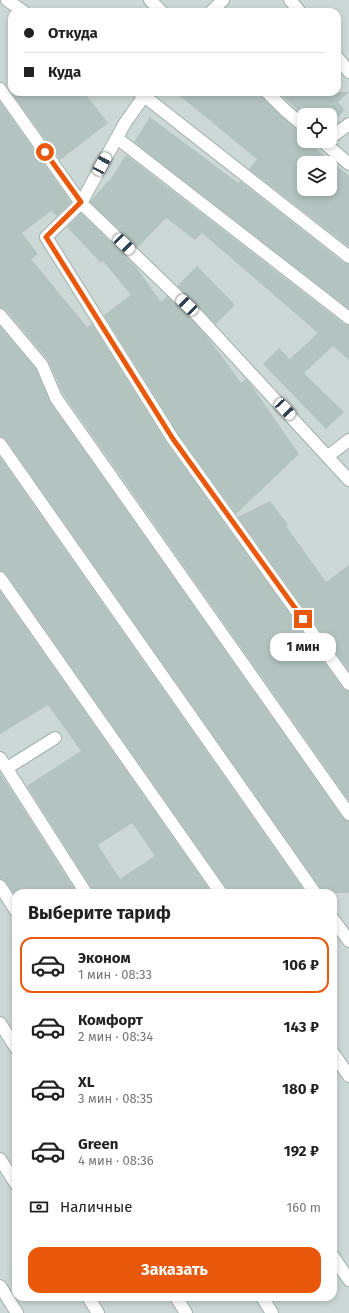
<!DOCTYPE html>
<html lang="ru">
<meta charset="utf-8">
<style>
body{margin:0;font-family:"Fira Sans",sans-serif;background:#f6f6f6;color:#222;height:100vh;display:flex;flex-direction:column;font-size:15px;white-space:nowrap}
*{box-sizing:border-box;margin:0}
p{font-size:13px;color:#767676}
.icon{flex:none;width:22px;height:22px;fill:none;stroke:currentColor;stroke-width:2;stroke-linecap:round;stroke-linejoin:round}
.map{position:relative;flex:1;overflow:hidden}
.side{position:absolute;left:12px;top:889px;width:325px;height:412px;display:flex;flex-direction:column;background:#fff;border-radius:12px;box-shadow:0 2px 6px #0003}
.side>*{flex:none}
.banner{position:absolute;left:8px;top:8px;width:333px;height:88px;border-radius:12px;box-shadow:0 2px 6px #0003;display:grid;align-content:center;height:88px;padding:0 16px;background:#fff}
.tools{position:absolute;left:297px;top:108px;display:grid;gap:8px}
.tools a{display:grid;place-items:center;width:40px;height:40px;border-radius:8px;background:#fff;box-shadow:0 2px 6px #0003;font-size:20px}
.end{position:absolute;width:18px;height:18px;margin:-9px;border:5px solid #ea580c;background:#fff;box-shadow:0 0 0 2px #fff}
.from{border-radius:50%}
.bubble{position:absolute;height:28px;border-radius:12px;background:#fff;box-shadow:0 2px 6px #0003;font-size:13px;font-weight:700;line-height:28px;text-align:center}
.car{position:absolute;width:12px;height:24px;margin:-12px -6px;border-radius:5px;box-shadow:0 0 3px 1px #0007;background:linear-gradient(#fff 24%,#345 0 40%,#fff 0 76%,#345 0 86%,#fff 0)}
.banner b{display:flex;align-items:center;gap:14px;height:38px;font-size:15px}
.banner b+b{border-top:1px solid #e0e0e0}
.banner i{width:10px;height:10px;background:#222}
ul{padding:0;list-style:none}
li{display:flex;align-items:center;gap:12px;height:56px;margin:0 8px 6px;padding:0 8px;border:2px solid transparent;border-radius:12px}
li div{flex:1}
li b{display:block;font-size:15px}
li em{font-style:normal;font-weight:700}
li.current{border-color:#ea580c}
li>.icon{width:36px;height:36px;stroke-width:1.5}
h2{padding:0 16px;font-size:18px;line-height:48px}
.pay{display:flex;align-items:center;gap:10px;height:44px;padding:0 16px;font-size:15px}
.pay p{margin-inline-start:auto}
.cta{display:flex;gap:8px;margin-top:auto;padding:8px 16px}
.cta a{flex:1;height:46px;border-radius:12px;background:#ea580c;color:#fff;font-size:16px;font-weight:700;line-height:46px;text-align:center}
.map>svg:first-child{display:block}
</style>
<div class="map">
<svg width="349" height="1313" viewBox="0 0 349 1313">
<rect width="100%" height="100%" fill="#dee9e6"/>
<path fill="#ccd8d5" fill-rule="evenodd" d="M0,0h349v1313h-349zM12,12h325v80h-325zM304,115h26v26h-26zM304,163h26v26h-26zM16,893h317v404h-317z"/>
<g fill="#b3c3bf" fill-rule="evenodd">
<path d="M11,92h73l24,31 -48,37z"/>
<path d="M175,92h85l2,5 19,19 18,16 5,1v8h7l-2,2 40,33v71l-100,-78 8,-10zM304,163h26v26h-26z"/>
<path d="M278,92h71l-11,10 7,8 -15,14v-9h-26v1z"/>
<path d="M0,102l71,100 -14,14 -6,-5 -29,22 16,21 -7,5 56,68 5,-3 75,119 176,245 6,3v110l-286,-407 -15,-34 -42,-50 -6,-2z"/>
<path d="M150,117l88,66 2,-2 104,82 5,1v45l-215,-167z"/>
<path d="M126,155l218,169 5,1v35l-16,-14 -29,27 40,39 -18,17 -63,-65 16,-16 11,11 28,-26 -116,-100 -7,7 -29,-22 -28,29 -48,-45 3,-4 19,-21z"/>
<path d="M81,213l54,53 26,36 6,-6 26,25 19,22 29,40 5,-4 5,6 48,69 -63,60 -57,-79 -75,-120 27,-20 -28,-34 -2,2 -34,-36z"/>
<path d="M197,266l38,39 -19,19 -39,-38z"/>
<path d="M0,327l36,42 14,33 293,416 6,3v72h-27l-1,-4 -315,-449 -6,-3z"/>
<path d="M0,457l306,436h-78l-1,-4 -221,-315 -6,-3z"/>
<path d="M270,501l18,24 -2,1 40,56 23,-17v106l-111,-154z"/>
<path d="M0,591l212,302h-119l-1,-4 -65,-103 54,-35 -33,-46 -48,29zM132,823l23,33 -35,23 -22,-34z"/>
<path d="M0,773l14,21 63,99h-64l-7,-11 -6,-3z"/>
</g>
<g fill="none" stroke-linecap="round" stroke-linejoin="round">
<g stroke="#a1b0ad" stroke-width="14">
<g id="service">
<path d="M7,0l17,12"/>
<path d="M150,0l12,12"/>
<path d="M290,0l10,12"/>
<path d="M211,12l12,-12"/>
<path d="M337,57l12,15"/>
<path d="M0,89l81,114 117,113 151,164"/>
<path d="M139,92l210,165"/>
<path d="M147,92l-22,31 -44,80 -35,34 127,202 176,245"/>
<path d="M267,92l19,19 18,15"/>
<path d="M117,138l232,180"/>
<path d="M330,138l19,-14"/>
<path d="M322,141l27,23"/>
<path d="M0,315l42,50 14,33 293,416"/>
<path d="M0,444l315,449"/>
<path d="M328,456l21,-16"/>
<path d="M0,578l221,315"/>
<path d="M0,758l86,135"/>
<path d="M7,768l48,-30"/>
<path d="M0,886l16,25"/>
<path d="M333,919l16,22"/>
<path d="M0,1023l16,25"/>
<path d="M333,1053l16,23"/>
<path d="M0,1159l16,25"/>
<path d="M333,1256l16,24"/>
<path d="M0,1286l17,27"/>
<path d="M88,1297l10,16"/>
<path d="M176,1297l10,16"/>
<path d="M262,1297l10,16"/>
</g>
</g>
<use href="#service" stroke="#fff" stroke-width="12"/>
</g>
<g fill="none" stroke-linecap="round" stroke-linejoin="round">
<path stroke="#ea580c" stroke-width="5" d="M45,152l36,50 -35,35 127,202 130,180"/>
</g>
</svg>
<div class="tools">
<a><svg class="icon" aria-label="locate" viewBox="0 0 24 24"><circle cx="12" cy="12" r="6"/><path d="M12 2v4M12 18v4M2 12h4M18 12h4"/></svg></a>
<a><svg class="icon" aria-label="layers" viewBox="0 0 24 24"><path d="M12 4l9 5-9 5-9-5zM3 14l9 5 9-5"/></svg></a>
</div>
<i class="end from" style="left:45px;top:152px"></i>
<i class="end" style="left:303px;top:619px"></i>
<div class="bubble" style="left:270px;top:633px;width:66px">1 мин</div>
<i class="car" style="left:102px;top:164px;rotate:29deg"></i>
<i class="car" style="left:124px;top:244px;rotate:134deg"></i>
<i class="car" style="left:187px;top:305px;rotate:314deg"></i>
<i class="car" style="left:285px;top:409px;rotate:137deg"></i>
<div class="banner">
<b><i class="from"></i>Откуда</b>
<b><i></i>Куда</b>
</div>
<section class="side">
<h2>Выберите тариф</h2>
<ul>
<li class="current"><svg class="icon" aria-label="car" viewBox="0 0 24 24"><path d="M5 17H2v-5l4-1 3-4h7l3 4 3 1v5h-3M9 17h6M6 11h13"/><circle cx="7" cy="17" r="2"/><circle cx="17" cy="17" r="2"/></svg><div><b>Эконом</b><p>1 мин · 08:33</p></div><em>106 ₽</em></li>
<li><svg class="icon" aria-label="car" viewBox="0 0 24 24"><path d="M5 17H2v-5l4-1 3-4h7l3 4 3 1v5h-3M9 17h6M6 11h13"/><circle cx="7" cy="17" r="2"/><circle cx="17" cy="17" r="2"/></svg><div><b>Комфорт</b><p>2 мин · 08:34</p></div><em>143 ₽</em></li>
<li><svg class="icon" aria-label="car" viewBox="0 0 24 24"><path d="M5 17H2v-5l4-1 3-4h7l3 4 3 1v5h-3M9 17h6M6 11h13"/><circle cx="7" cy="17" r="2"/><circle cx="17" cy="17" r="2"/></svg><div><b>XL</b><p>3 мин · 08:35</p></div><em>180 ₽</em></li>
<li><svg class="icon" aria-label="car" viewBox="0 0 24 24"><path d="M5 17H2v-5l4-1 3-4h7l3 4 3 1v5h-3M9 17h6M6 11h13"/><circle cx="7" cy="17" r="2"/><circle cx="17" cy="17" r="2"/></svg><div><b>Green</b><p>4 мин · 08:36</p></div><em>192 ₽</em></li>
</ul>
<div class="pay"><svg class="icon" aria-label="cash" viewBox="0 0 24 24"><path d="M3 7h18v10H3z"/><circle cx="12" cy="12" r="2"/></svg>Наличные<p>160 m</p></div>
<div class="cta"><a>Заказать</a></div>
</section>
</div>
